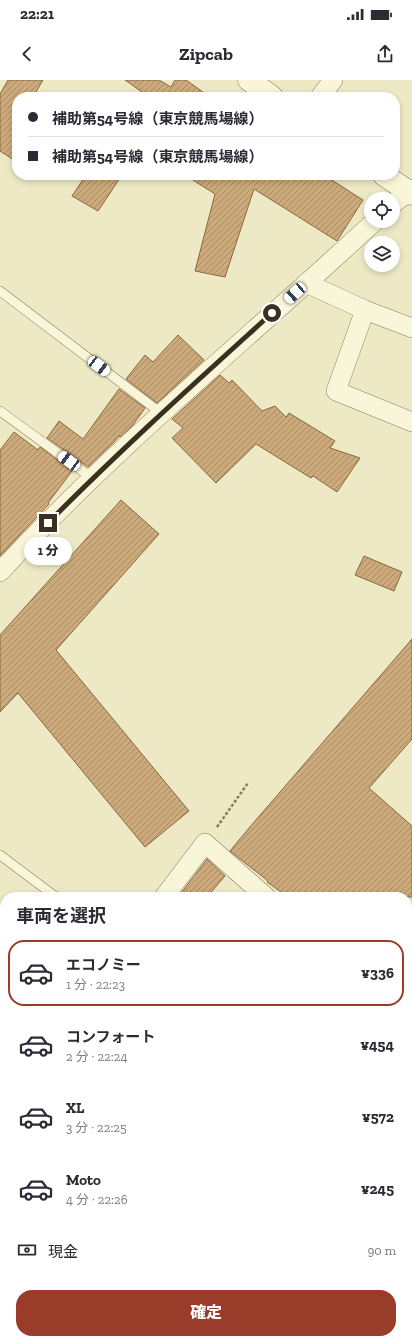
<!DOCTYPE html>
<html lang="ja">
<meta charset="utf-8">
<style>
body{margin:0;font-family:"Zilla Slab","Noto Sans JP",serif;background:#f2f2f3;color:#2b2b33;height:100vh;display:flex;flex-direction:column;font-size:15px;white-space:nowrap}
*{box-sizing:border-box;margin:0}
p{font-size:13px;color:#7c7c81}
.icon{flex:none;width:22px;height:22px;fill:none;stroke:currentColor;stroke-width:2;stroke-linecap:round;stroke-linejoin:round}
.map{position:relative;flex:1;overflow:hidden}
.side{position:absolute;left:0px;top:812px;width:412px;height:452px;display:flex;flex-direction:column;background:#fff;border-radius:16px 16px 0 0;box-shadow:0 2px 6px #0003}
.side>*{flex:none}
.top-card{position:absolute;left:12px;top:12px;width:388px;height:88px;border-radius:16px;box-shadow:0 2px 6px #0003;display:grid;align-content:center;height:88px;padding:0 16px;background:#fff}
.controls{position:absolute;left:364px;top:112px;display:grid;gap:8px}
.controls a{display:grid;place-items:center;width:36px;height:36px;border-radius:50%;background:#fff;box-shadow:0 2px 6px #0003;font-size:20px}
.end{position:absolute;width:18px;height:18px;margin:-9px;border:5px solid #39301f;background:#fff;box-shadow:0 0 0 2px #fff}
.from{border-radius:50%}
.bubble{position:absolute;height:28px;border-radius:14px;background:#fff;box-shadow:0 2px 6px #0003;font-size:13px;font-weight:800;line-height:28px;text-align:center}
.car{position:absolute;width:12px;height:24px;margin:-12px -6px;border-radius:5px;box-shadow:0 0 3px 1px #0007;background:linear-gradient(#fff 24%,#345 0 40%,#fff 0 76%,#345 0 86%,#fff 0)}
.top-card b{display:flex;align-items:center;gap:14px;height:38px;font-size:15px}
.top-card b+b{border-top:1px solid #e1e1e2}
.top-card i{width:10px;height:10px;background:#2b2b33}
ul{padding:0;list-style:none}
li{display:flex;align-items:center;gap:12px;height:66px;margin:0 8px 6px;padding:0 8px;border:2px solid transparent;border-radius:16px}
li div{flex:1}
li b{display:block;font-size:15px}
li em{font-style:normal;font-weight:800}
li.on{border-color:#993c2a}
li>.icon{width:36px;height:36px;stroke-width:1.5}
h2{padding:0 16px;font-size:18px;line-height:48px}
.pay{display:flex;align-items:center;gap:10px;height:44px;padding:0 16px;font-size:15px}
.pay p{margin-inline-start:auto}
.cta{display:flex;gap:8px;margin-top:auto;padding:8px 16px}
.cta a{flex:1;height:46px;border-radius:16px;background:#993c2a;color:#fff;font-size:16px;font-weight:800;line-height:46px;text-align:center}
.status{display:flex;justify-content:space-between;align-items:center;height:28px;padding:0 20px;background:#fff;direction:ltr}
.status svg{height:11px;fill:currentColor}
header{display:flex;justify-content:space-between;align-items:center;height:52px;padding:0 16px;background:#fff;font-size:18px;font-weight:800}
.map>svg:first-child{display:block}
</style>
<div class="status"><b>22:21</b><svg viewBox="0 0 49 12"><path d="M0 12V9h3v3zM5 12V6h3v6zM10 12V3h3v9zM15 12V0h3v12zM26 1h20v11H26zM47 4h2v5h-2z"/></svg></div>
<header><svg class="icon" aria-label="back" viewBox="0 0 24 24"><path d="M15 5l-7 7 7 7"/></svg>Zipcab<svg class="icon" aria-label="share" viewBox="0 0 24 24"><path d="M12 15V3M7 8l5-5 5 5M5 13v7h14v-7"/></svg></header>
<div class="map">
<svg width="412" height="1264" viewBox="0 0 412 1264">
<defs>
<pattern id="building-hatch" width="6" height="6" patternUnits="userSpaceOnUse"><rect width="6" height="6" fill="#cdaa7b"/><path d="M-1 1l2-2M0 6l6-6M5 7l2-2" fill="none" stroke="#a78b64"/></pattern>
</defs>
<rect width="100%" height="100%" fill="#eee9c5"/>
<g fill="url(#building-hatch)" stroke="#896940">
<path d="M8,0h35l-10,17h-16v65l-17,-11v-57z"/>
<path d="M125,0h34l12,7 4,-7h11l24,17h-61z"/>
<path d="M86,95h36l-24,36 -26,-15z"/>
<path d="M185,95h139l39,25 -26,41 -83,-52 -29,88 -30,-6 20,-77z"/>
<path d="M178,255l26,25 -47,43 -31,-24 19,-24 8,7z"/>
<path d="M220,295l9,8 3,-3 30,31 13,-5 11,11 3,-4 46,28 -5,7 30,10 -23,34 -24,-16 -2,2 -55,-34 -40,39 -44,-45 11,-10 -11,-9z"/>
<path d="M119,309l26,19 -12,17 -13,12 -1,-1 -6,7 -25,24 -41,-29 12,-17 24,18z"/>
<path d="M14,352l24,18 2,-3 32,24 -24,32 1,1 -49,52v-106z"/>
<path d="M121,420l38,34 -103,116 133,161 -44,36 -127,-154 -18,19v-77z"/>
<path d="M364,476l38,16 -8,19 -39,-16z"/>
<path d="M412,559v100l-43,49 43,38v71h-124l-21,-15 1,-1 -38,-30 19,-23z"/>
<path d="M207,779l18,17 -18,21h-29z"/>
</g>
<g fill="none" stroke-linecap="round" stroke-linejoin="round">
<g stroke="#897b5b" stroke-width="10">
<g id="service">
<path d="M0,211l161,122"/>
<path d="M0,331l92,67"/>
<path d="M0,775l56,42"/>
<path d="M407,1033l5,5"/>
<path d="M407,1131l5,-5"/>
</g>
</g>
<g stroke="#897b5b" stroke-width="20">
<g id="minor">
<path d="M320,17l13,-17"/>
<path d="M393,124l19,-15"/>
<path d="M306,203l59,27 47,18"/>
<path d="M365,230l-29,81 76,31"/>
<path d="M0,492c116,-126 249,-234 375,-351"/>
<path d="M164,817l41,-54 61,54"/>
<path d="M407,903l5,-5"/>
<path d="M0,948l5,4"/>
<path d="M0,1045l5,-9"/>
<path d="M0,1207l5,4"/>
<path d="M407,1211l5,5"/>
<path d="M7,1264l5,-5"/>
</g>
</g>
<g stroke="#897b5b" stroke-width="23">
<g id="tertiary">
<path d="M249,0l23,17"/>
<path d="M384,95l28,19"/>
</g>
</g>
<path stroke="#897b5b" stroke-width="2.5" stroke-dasharray="3 2" stroke-linecap="butt" d="M217,747l31,-44"/>
<use href="#service" stroke="#f9f5d8" stroke-width="9"/>
<use href="#minor" stroke="#f9f5d8" stroke-width="19"/>
<use href="#tertiary" stroke="#f9f5d8" stroke-width="22"/>
</g>
<g fill="none" stroke-linecap="round" stroke-linejoin="round">
<path stroke="#39301f" stroke-width="5" d="M48,443c72,-73 148,-141 224,-210"/>
</g>
</svg>
<div class="controls">
<a><svg class="icon" aria-label="locate" viewBox="0 0 24 24"><circle cx="12" cy="12" r="6"/><path d="M12 2v4M12 18v4M2 12h4M18 12h4"/></svg></a>
<a><svg class="icon" aria-label="layers" viewBox="0 0 24 24"><path d="M12 4l9 5-9 5-9-5zM3 14l9 5 9-5"/></svg></a>
</div>
<i class="end from" style="left:272px;top:233px"></i>
<i class="end" style="left:48px;top:443px"></i>
<div class="bubble" style="left:24px;top:457px;width:48px">1 分</div>
<i class="car" style="left:295px;top:213px;rotate:228deg"></i>
<i class="car" style="left:99px;top:286px;rotate:127deg"></i>
<i class="car" style="left:69px;top:381px;rotate:306deg"></i>
<div class="top-card">
<b><i class="from"></i>補助第54号線（東京競馬場線）</b>
<b><i></i>補助第54号線（東京競馬場線）</b>
</div>
<section class="side">
<h2>車両を選択</h2>
<ul>
<li class="on"><svg class="icon" aria-label="car" viewBox="0 0 24 24"><path d="M5 17H2v-5l4-1 3-4h7l3 4 3 1v5h-3M9 17h6M6 11h13"/><circle cx="7" cy="17" r="2"/><circle cx="17" cy="17" r="2"/></svg><div><b>エコノミー</b><p>1 分 · 22:23</p></div><em>¥336</em></li>
<li><svg class="icon" aria-label="car" viewBox="0 0 24 24"><path d="M5 17H2v-5l4-1 3-4h7l3 4 3 1v5h-3M9 17h6M6 11h13"/><circle cx="7" cy="17" r="2"/><circle cx="17" cy="17" r="2"/></svg><div><b>コンフォート</b><p>2 分 · 22:24</p></div><em>¥454</em></li>
<li><svg class="icon" aria-label="car" viewBox="0 0 24 24"><path d="M5 17H2v-5l4-1 3-4h7l3 4 3 1v5h-3M9 17h6M6 11h13"/><circle cx="7" cy="17" r="2"/><circle cx="17" cy="17" r="2"/></svg><div><b>XL</b><p>3 分 · 22:25</p></div><em>¥572</em></li>
<li><svg class="icon" aria-label="car" viewBox="0 0 24 24"><path d="M5 17H2v-5l4-1 3-4h7l3 4 3 1v5h-3M9 17h6M6 11h13"/><circle cx="7" cy="17" r="2"/><circle cx="17" cy="17" r="2"/></svg><div><b>Moto</b><p>4 分 · 22:26</p></div><em>¥245</em></li>
</ul>
<div class="pay"><svg class="icon" aria-label="cash" viewBox="0 0 24 24"><path d="M3 7h18v10H3z"/><circle cx="12" cy="12" r="2"/></svg>現金<p>90 m</p></div>
<div class="cta"><a>確定</a></div>
</section>
</div>
